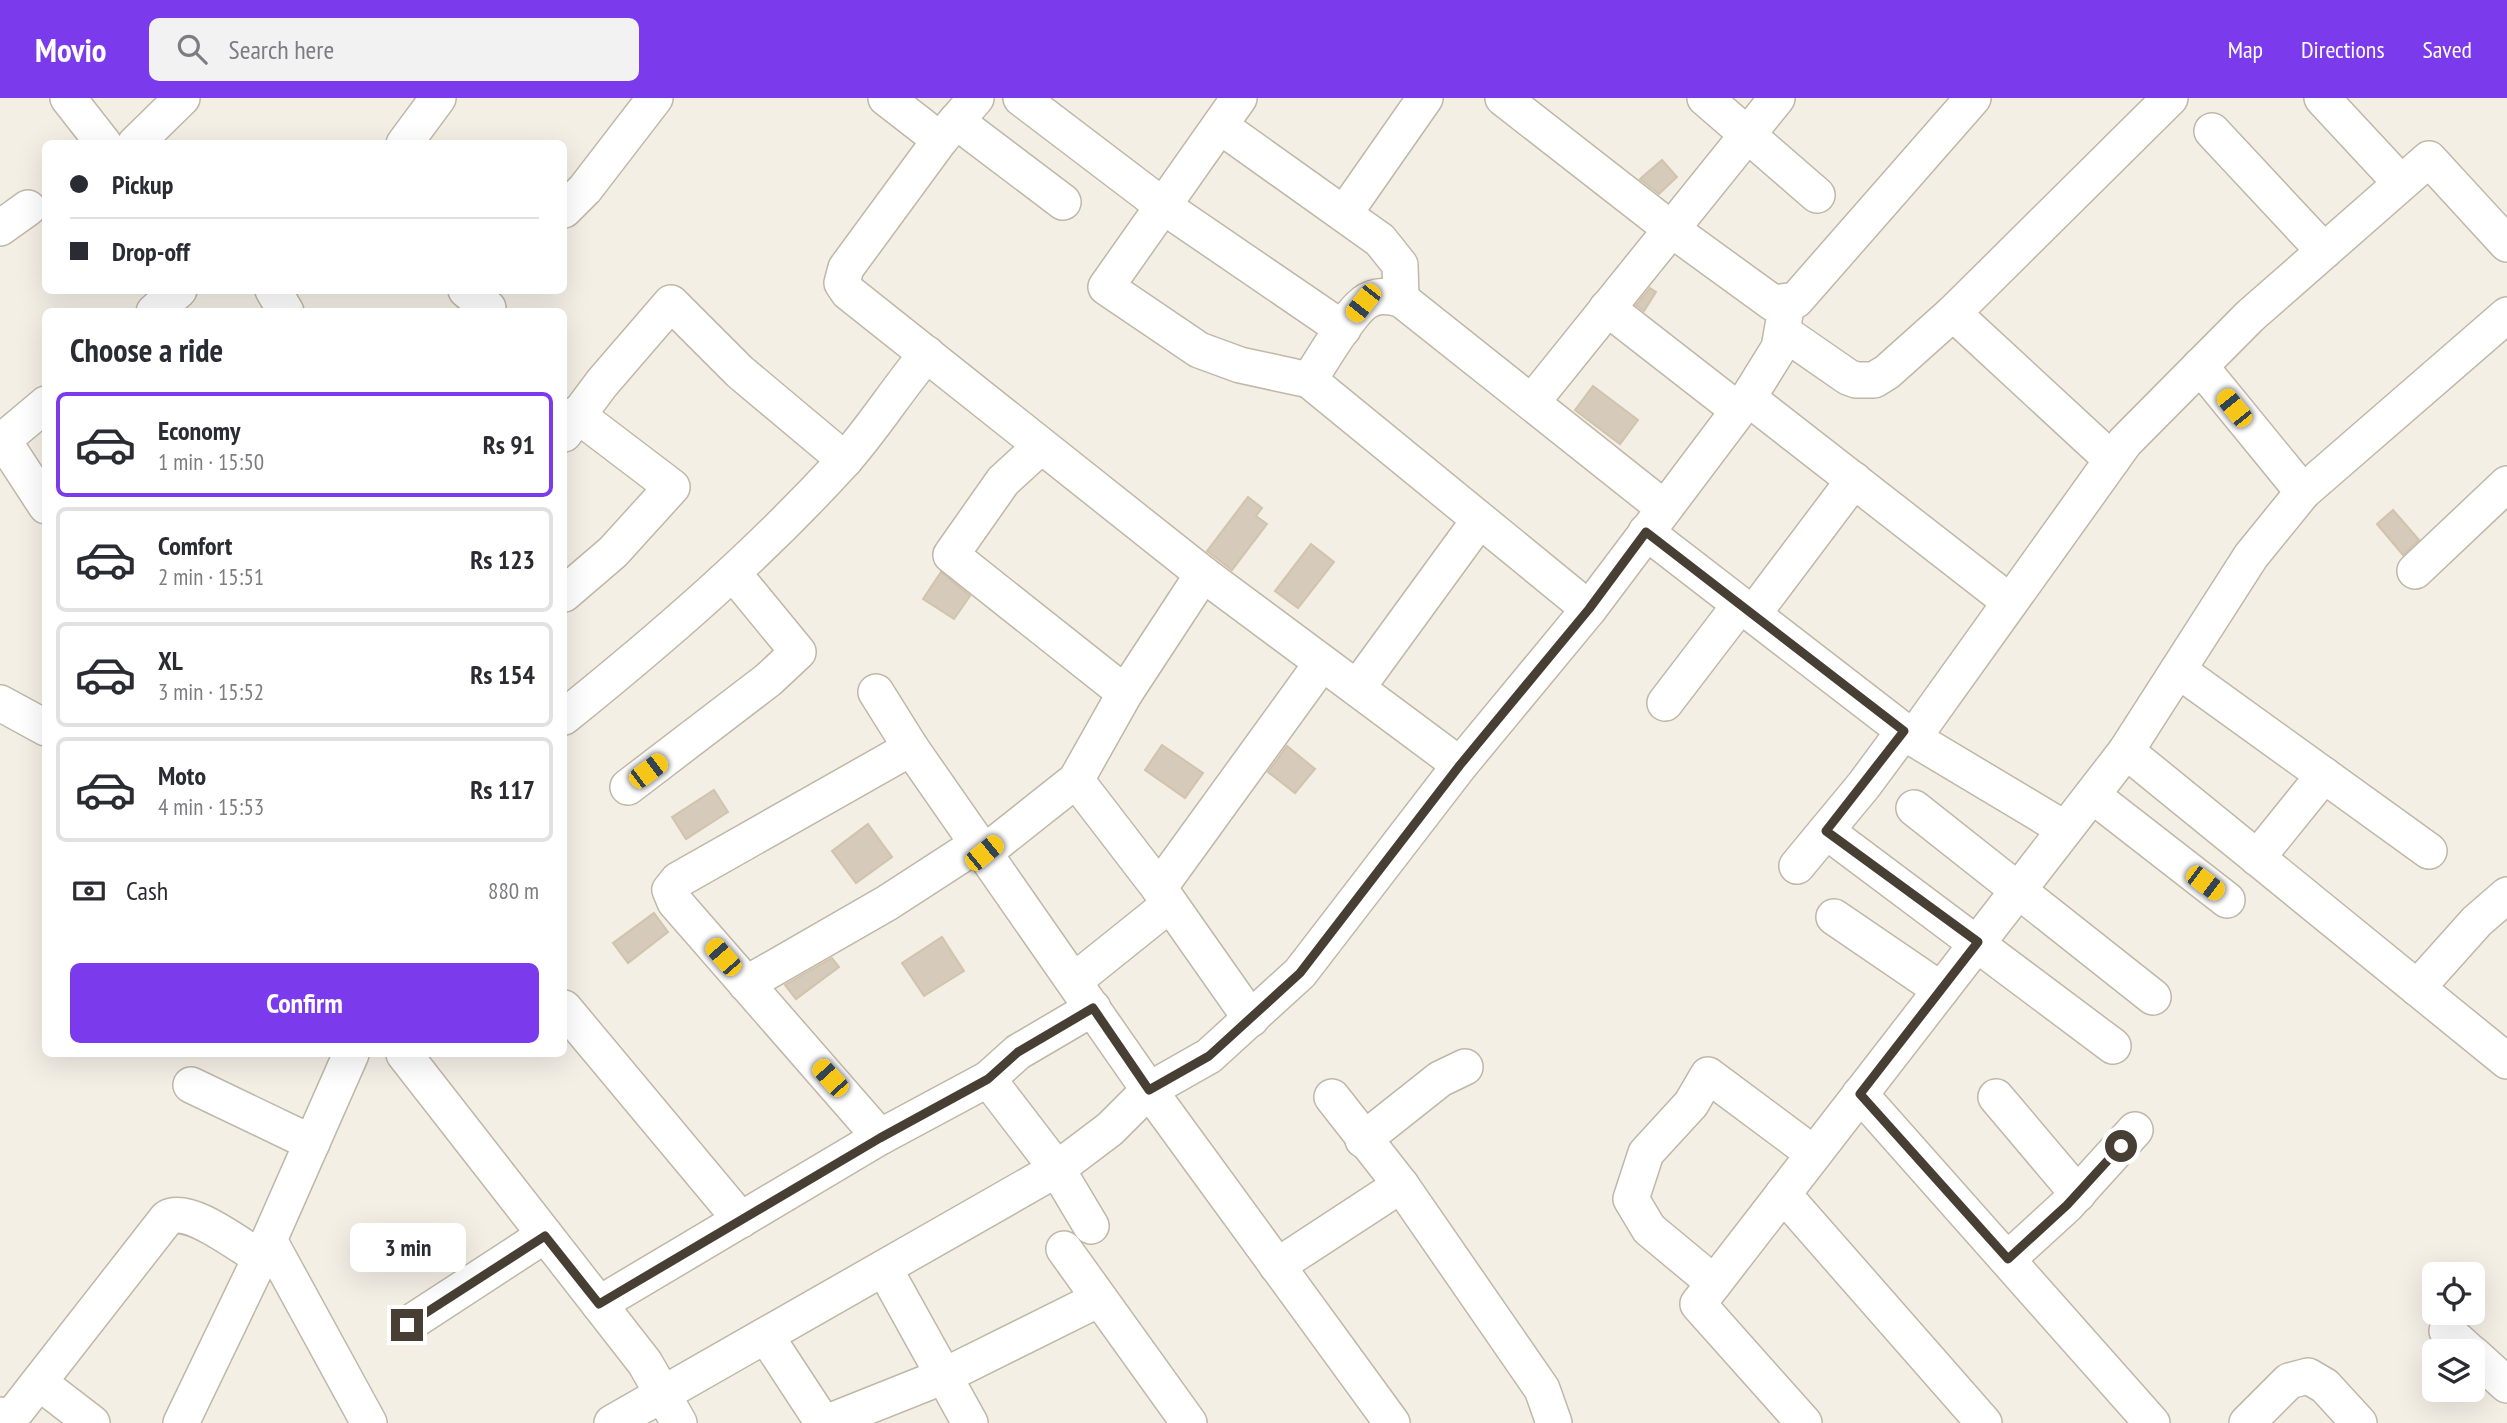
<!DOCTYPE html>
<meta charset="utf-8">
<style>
body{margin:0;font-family:"PT Sans Narrow",sans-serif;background:#f2f2f3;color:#2b2b33;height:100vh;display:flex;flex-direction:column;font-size:26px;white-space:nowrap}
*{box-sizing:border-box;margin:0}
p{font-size:23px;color:#7c7c81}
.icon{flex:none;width:38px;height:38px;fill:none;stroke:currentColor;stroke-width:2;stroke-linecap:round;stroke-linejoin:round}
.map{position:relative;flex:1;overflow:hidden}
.panel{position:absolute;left:42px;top:210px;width:525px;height:749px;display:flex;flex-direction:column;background:#fff;border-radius:10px;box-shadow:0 7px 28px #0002}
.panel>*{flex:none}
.guide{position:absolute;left:42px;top:42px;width:525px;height:154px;border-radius:10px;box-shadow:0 7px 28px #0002;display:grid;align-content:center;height:154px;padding:0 28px;background:#fff}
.tools{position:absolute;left:2422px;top:1164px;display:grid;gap:14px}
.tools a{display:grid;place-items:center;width:63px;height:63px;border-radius:10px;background:#fff;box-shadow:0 7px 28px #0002;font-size:35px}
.end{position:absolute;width:32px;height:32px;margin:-16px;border:9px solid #473f34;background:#fff;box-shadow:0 0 0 4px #fff}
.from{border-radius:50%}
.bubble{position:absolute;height:49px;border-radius:10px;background:#fff;box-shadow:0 7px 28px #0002;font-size:23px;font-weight:700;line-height:49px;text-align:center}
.car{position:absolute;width:21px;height:42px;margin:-21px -10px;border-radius:9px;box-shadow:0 0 5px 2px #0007;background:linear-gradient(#f5c518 24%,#345 0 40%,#f5c518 0 76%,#345 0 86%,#f5c518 0)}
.guide b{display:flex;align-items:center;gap:24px;height:66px;font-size:26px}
.guide b+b{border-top:2px solid #e1e1e2}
.guide i{width:18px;height:18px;background:#2b2b33}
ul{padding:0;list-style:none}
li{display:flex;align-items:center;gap:21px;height:105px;margin:0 14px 10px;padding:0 14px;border:4px solid #e1e1e2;border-radius:10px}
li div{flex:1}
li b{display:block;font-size:26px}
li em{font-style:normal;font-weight:700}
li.current{border-color:#7c3aed}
li>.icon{width:63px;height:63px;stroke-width:1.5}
h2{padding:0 28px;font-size:32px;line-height:84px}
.pay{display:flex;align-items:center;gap:18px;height:77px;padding:0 28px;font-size:26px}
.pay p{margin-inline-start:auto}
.primary-button{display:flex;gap:14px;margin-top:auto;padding:14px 28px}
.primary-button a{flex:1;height:80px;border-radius:10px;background:#7c3aed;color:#fff;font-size:28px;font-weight:700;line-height:80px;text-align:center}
header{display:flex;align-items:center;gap:42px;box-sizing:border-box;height:98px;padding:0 35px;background:#7c3aed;color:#fff}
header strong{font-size:33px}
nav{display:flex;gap:38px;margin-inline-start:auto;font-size:24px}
.search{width:490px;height:63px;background:#f2f2f3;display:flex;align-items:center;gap:18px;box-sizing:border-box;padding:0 24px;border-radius:10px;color:#7c7c81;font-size:26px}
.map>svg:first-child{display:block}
</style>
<header>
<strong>Movio</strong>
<div class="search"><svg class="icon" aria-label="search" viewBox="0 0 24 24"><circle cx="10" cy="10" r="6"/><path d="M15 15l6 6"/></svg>Search here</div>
<nav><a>Map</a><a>Directions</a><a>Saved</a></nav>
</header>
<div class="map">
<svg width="2507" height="1325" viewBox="0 0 2507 1325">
<rect width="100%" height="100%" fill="#f4efe5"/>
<g fill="#d6cbba" stroke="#d1c3ac" stroke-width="2">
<path d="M1662,62l15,17 -18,17 -19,-15z"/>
<path d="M1650,190l6,4 -12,19 -8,-6z"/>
<path d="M1593,288l45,34 -18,24 -45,-34z"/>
<path d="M1248,399l14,11 -6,8 11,8 -35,46 -25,-19z"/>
<path d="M2393,412l26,30 -16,15 -26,-31z"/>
<path d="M1311,446l23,18 -36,46 -23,-17z"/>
<path d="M941,474l29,24 -16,23 -31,-20z"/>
<path d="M1162,647l41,28 -18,25 -40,-28z"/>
<path d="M1287,648l28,23 -20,24 -27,-21z"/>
<path d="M714,692l14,22 -42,27 -14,-22z"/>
<path d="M868,726l24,33 -36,26 -24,-32z"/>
<path d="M654,815l14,19 -40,31 -15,-20z"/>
<path d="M942,839l22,34 -40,25 -22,-33z"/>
<path d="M832,860l7,9 -43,32 -11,-14z"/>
</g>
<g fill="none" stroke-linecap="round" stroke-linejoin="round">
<g stroke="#c0b7a7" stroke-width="38">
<g id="minor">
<path d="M68,0l36,46"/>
<path d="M886,0l54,42"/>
<path d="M976,0l-36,42 -94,128 -4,15 6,9 355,282 257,191"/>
<path d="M1021,0l142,108 180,123"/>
<path d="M1239,0l-133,189 93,63 41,15 69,15"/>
<path d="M1503,0l168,131 102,74 23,-3 177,-202"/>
<path d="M1705,0l112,97"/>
<path d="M2322,0l79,85"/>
<path d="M956,23l107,81"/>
<path d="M1220,28l160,114 20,25 1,34"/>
<path d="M2212,33l112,120"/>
<path d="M135,46l47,-46"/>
<path d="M404,46l34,-46"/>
<path d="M564,112l21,-21 70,-91"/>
<path d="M1344,116l81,-116"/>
<path d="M0,130l28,-20"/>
<path d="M273,192l13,22"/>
<path d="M466,192l22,18"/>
<path d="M1607,210l131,102"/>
<path d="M154,214l25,-22"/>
<path d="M1953,215l159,147"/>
<path d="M1783,234l65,45 8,3h18l13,-8 66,-59 217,-215"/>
<path d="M2200,268l103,126"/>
<path d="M1748,300l262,204"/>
<path d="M1532,304l245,-304"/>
<path d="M46,306l-43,36 43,66"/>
<path d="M564,336l38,-51 69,-80 69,69 105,88"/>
<path d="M1040,349l-37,34 -52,74 174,138"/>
<path d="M1646,434l267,206 152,91"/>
<path d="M2415,473l92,-87"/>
<path d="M564,496l49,-42 59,-65 -96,-73"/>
<path d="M1589,511l-280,-229c13,-19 38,-64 55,-77 12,-9 24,-7 37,-4l263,209"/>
<path d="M1753,516l101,-134"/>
<path d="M2178,572l251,181"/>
<path d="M1357,590l121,-166"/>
<path d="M876,594l35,56 238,342 243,333"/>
<path d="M0,605l46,25"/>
<path d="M1665,605l75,-98"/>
<path d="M564,619c98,-79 193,-161 278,-254 31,-34 55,-74 85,-109"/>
<path d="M1913,640l212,-296 125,-126 179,-157 78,85"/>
<path d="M2126,653l381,310"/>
<path d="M1076,682l83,108 92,131"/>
<path d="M628,689l140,-107 30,-28 -65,-79"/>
<path d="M2092,697l135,105"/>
<path d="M1914,710l239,189"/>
<path d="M1826,733l287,215"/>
<path d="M984,755l92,-73 49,-87 78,-119"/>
<path d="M2257,760l67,-83"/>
<path d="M1797,768l67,-81 40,-54"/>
<path d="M1159,790l163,-225"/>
<path d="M1834,819l107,73"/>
<path d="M1074,883l96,-77"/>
<path d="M746,886l141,-81 91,-59"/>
<path d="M2417,890l60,-67 30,-26"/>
<path d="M564,910l177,212"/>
<path d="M404,956l241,309 34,60"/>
<path d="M988,981l30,-27 75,-44"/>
<path d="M191,987l121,58"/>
<path d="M1860,996l292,329"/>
<path d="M1332,999l69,88 141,204 12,34"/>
<path d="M1996,999l82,97"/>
<path d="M880,1039l-205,-235 -5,-12 8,-10 233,-132"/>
<path d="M1363,1042l77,-61 25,-12"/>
<path d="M1783,1096l201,229"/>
<path d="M269,1142l100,183"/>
<path d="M1064,1151l125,174"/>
<path d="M2008,1161l59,-54 68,-75"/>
<path d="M1277,1168l124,-81"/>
<path d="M884,1170l86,155"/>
<path d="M1714,1185l-65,-54 -18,-30 15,-46 45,-49 17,-29 106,79"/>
<path d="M599,1206l281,-167 108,-58 69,90 34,57"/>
<path d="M407,1227l138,-90"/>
<path d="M2447,1233l22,20"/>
<path d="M766,1238l57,87"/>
<path d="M2473,1256l34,31"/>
<path d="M40,1285l52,40"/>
<path d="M0,1317l7,2 10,-7 150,-192c22,-13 73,28 94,40"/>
<path d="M181,1325l88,-183 82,-186"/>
<path d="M612,1325l445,-254 53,-40 39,-39 60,-34 91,-83 160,-208 129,-156 159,-211 31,-50 8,-45"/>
<path d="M826,1325l118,-47 155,-77"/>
<path d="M1804,1325l-106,-119 428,-553 125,-195 52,-64 204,-177"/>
<path d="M2247,1325l42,-42 19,-5 17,10 34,37"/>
</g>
</g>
<use href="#minor" stroke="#fff" stroke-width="35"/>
</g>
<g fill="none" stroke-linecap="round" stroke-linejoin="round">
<path stroke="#473f34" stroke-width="9" d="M407,1227l138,-89 54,68 281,-166 108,-59 30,-27 75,-44 56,82 60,-34 91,-83 160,-208 129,-156 57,-77 258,199 -78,100 152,111 -118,152 148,165 59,-54 54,-59"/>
</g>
</svg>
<div class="tools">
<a><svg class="icon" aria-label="locate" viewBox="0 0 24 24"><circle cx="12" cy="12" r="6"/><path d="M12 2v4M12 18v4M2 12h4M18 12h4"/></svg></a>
<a><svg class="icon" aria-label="layers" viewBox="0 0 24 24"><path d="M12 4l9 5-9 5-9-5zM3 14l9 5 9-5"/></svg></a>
</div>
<i class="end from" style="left:2121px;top:1048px"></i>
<i class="end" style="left:407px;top:1227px"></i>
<div class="bubble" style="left:350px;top:1125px;width:116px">3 min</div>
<i class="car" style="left:1363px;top:205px;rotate:218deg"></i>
<i class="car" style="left:2234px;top:310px;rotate:321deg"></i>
<i class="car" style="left:648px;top:673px;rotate:53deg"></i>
<i class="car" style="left:984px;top:755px;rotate:51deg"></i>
<i class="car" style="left:2205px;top:785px;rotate:127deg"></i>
<i class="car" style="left:723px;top:859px;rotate:319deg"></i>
<i class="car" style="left:830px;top:980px;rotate:318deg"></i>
<div class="guide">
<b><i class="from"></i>Pickup</b>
<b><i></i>Drop-off</b>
</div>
<section class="panel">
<h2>Choose a ride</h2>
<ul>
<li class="current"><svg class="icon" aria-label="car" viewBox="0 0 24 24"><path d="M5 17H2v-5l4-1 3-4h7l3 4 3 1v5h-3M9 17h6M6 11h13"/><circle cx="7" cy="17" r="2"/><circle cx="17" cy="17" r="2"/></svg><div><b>Economy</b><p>1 min · 15:50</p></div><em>Rs 91</em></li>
<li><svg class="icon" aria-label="car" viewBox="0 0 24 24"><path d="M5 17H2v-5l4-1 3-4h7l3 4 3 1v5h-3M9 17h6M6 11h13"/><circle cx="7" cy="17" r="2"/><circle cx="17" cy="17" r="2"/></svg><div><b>Comfort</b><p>2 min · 15:51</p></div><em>Rs 123</em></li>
<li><svg class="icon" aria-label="car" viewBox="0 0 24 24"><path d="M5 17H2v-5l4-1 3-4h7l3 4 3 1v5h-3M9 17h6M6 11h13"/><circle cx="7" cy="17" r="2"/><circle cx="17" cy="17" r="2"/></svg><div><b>XL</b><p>3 min · 15:52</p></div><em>Rs 154</em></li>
<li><svg class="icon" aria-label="car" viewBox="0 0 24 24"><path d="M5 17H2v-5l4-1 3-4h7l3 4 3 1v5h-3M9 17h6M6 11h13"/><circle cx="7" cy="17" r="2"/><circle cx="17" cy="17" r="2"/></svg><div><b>Moto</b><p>4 min · 15:53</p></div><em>Rs 117</em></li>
</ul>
<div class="pay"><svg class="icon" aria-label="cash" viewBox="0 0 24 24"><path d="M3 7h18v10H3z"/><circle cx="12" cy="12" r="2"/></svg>Cash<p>880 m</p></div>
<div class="primary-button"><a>Confirm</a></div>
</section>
</div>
